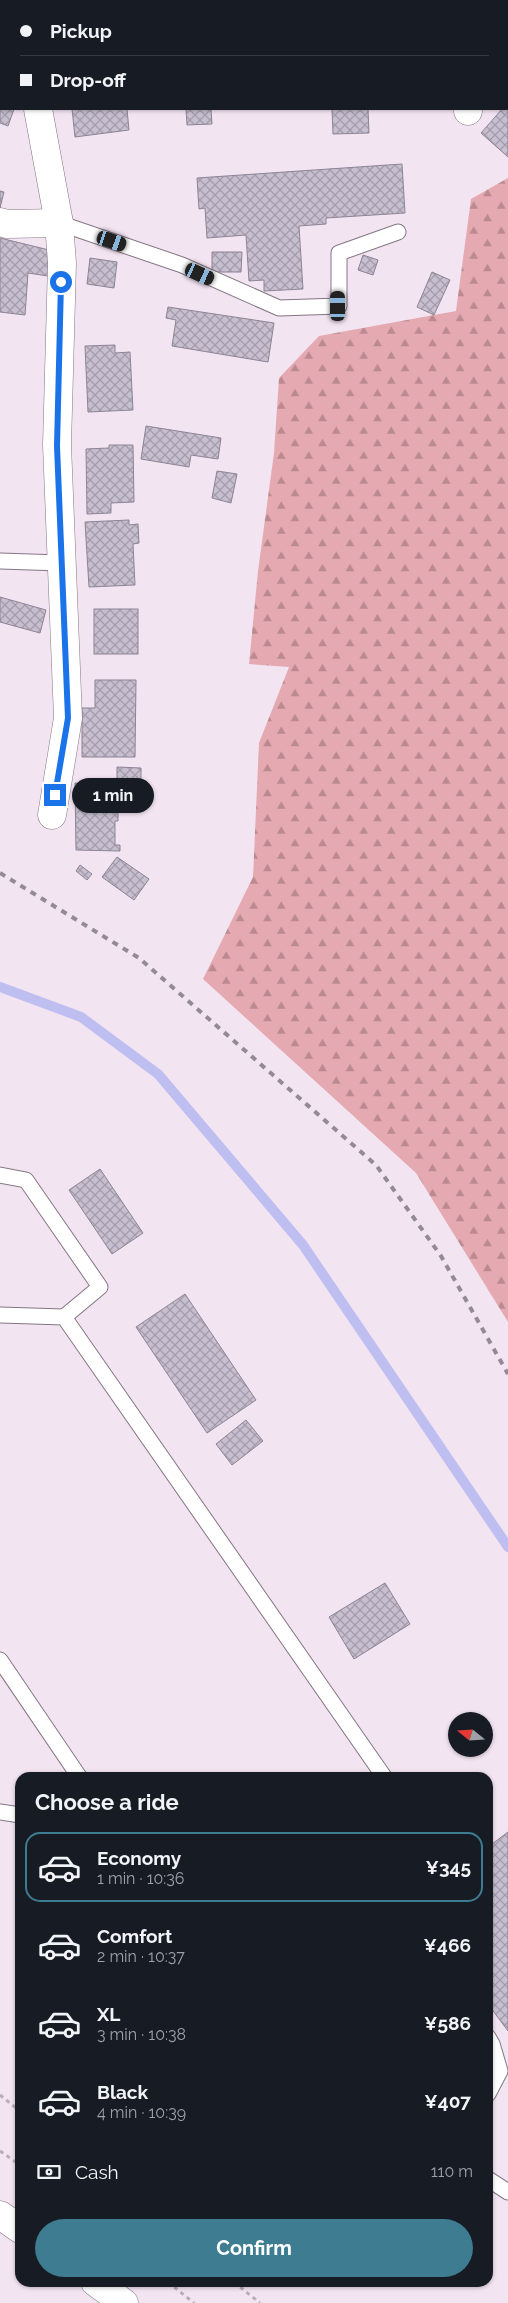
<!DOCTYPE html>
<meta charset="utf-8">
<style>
body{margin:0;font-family:Raleway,sans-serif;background:#242831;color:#f1f3f6;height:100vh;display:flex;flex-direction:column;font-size:19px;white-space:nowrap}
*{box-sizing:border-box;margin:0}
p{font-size:16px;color:#9ea1a6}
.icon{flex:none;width:28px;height:28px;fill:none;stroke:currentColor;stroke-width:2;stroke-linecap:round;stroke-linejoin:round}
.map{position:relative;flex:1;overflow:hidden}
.sheet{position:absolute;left:15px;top:1772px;width:478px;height:515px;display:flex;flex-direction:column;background:#171b24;border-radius:15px;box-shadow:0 1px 4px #0004}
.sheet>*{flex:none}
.hud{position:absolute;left:0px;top:0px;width:509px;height:110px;box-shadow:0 1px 4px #0004;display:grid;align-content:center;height:110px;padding:0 20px;background:#171b24}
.needle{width:32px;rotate:288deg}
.tools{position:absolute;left:448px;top:1712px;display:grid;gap:10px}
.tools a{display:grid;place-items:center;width:45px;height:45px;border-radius:50%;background:#171b24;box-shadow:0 1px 4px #0004;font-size:25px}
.end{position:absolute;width:22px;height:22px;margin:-11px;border:6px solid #1a73e8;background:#fff;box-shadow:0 0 0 2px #fff}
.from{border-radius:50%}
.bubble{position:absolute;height:35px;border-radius:18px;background:#171b24;box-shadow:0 1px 4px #0004;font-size:16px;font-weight:700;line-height:35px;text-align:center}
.car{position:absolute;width:15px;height:30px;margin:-15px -8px;border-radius:6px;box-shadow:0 0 4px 1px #0007;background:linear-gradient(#222 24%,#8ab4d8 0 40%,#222 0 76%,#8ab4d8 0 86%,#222 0)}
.hud b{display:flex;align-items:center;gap:18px;height:48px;font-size:19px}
.hud b+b{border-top:1px solid #363941}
.hud i{width:12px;height:12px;background:#f1f3f6}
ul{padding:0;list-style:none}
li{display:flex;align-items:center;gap:15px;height:70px;margin:0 10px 8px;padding:0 10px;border:2px solid transparent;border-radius:15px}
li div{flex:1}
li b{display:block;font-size:19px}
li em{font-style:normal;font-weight:700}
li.on{border-color:#3e7c91}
li>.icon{width:45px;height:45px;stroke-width:1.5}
h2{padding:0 20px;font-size:22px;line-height:60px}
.pay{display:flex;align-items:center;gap:12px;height:55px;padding:0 20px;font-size:19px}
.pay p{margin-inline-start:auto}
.cta{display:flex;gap:10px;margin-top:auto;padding:10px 20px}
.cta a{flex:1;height:58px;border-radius:30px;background:#3e7c91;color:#fff;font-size:20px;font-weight:700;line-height:58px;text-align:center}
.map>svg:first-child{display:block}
</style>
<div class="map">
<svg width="508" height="2303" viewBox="0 0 508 2303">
<defs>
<pattern id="forest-firs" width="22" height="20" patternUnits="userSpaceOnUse" patternTransform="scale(1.25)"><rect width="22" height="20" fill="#e5a9b1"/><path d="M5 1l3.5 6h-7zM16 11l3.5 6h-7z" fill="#bb8a91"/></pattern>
<pattern id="building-cross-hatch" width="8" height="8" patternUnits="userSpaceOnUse" patternTransform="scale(1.25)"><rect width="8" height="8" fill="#c7bfd0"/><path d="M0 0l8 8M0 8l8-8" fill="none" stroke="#a39caa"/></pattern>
</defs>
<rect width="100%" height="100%" fill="#f3e4f2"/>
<path fill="url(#forest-firs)" d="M508,178v1144l-92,-149 -213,-194 50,-102 6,-134 30,-76 -40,-3 9,-93 16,-118 5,-75 40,-42 137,-25 15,-112z"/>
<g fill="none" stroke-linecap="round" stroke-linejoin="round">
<path stroke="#bfbef1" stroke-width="10" d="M0,987l81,30 77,57 145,171 205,302"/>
</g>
<g fill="url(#building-cross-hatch)" stroke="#8c8494">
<path d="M307,0h64l1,1h-65z"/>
<path d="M0,97l1,12h13l-6,17 -8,-3z"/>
<path d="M508,102v55l-27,-24 21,-24h6z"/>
<path d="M72,109h55l2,21 -54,7z"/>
<path d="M186,109h25l1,15 -25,1z"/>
<path d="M332,109h36l1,24 -36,1z"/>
<path d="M402,164l3,49 -79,5v6l-27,2 4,63 -39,2v-11l-15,1 -3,-46 -39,3 -2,-30 -6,1 -2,-31z"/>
<path d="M0,191l4,1 -4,16z"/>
<path d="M0,238l49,12 -1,26 -20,-3 -3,42 -25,-3z"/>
<path d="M212,252h30l-1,20h-29z"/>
<path d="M363,255l15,5 -5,15 -15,-5z"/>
<path d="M90,258l27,4 -3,26 -27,-4z"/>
<path d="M432,272l18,8 -16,35 -17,-8z"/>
<path d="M168,307l106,16 -6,39 -96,-16 4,-26 -10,-2z"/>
<path d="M115,345v8l15,-1 3,58 -45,2 -3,-66z"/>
<path d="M146,426l75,12 -3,21 -27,-4 -2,12 -48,-8z"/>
<path d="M109,445h24l1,57 -23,1v10l-24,1 -1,-65 23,-1z"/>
<path d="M217,471l20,3 -6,29 -19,-5z"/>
<path d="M129,520v5l9,-1 1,19 -6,1 2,41 -46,2 -4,-65z"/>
<path d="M0,597l46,13 -6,23 -40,-11z"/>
<rect x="94" y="609" width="44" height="45"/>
<path d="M95,680h41l-1,77h-53v-49h13z"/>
<path d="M117,767l24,1v16l-24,-1z"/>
<path d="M75,783h17v9l26,-1v30h-3v24h5v6l-44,-1z"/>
<path d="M117,857l32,22 -15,21 -32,-23z"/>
<path d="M80,865l12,9 -5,6 -11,-9z"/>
<path d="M100,1169l43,64 -31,21 -43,-64z"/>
<path d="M185,1294l71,106 -49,33 -71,-106z"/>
<path d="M246,1420l17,21 -31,24 -16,-21z"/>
<path d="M385,1583l25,41 -56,35 -25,-42z"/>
<path d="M508,1832v199l-20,-27v-157z"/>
</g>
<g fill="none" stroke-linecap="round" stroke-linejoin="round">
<g stroke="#847683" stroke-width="17">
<g id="lane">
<path d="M59,223l123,42 97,43 60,-2v-53l59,-21"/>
<path d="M0,561l61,2"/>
<path d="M0,1175l26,5 74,107 -36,30"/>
<path d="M0,1315l64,2 321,461"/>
<path d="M0,1660l80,118"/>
<path d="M0,1812l20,3"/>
<path d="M488,2037l4,7 8,27 -12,23"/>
<path d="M488,2179l20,13"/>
</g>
</g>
<g stroke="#847683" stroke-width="29">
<g id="street">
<path d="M20,0v1"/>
<path d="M468,0v1"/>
<path d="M38,109l21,114 3,40 -5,182 11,273 -16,97"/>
<path d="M468,111v-2"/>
<path d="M0,222l7,2 52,-1"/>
</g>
</g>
<g stroke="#847683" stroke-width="29">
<g id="highway">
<path d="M0,2215l20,14"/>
<path d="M95,2282l29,21"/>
</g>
</g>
<g stroke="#b9adb9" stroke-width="3" stroke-dasharray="4 4" stroke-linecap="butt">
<path d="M0,2095l20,16"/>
<path d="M0,2151l20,14"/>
<path d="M168,2282l26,21"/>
<path d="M234,2282l26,21"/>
</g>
<use href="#lane" stroke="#fff" stroke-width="15"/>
<use href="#street" stroke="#fff" stroke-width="28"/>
<use href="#highway" stroke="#fff" stroke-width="28"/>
<path stroke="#948a94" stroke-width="4" stroke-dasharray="6 6" stroke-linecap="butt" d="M0,873l139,85 237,207 65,91 67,118"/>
</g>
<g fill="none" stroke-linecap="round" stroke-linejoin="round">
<path stroke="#1a73e8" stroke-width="6" d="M55,795l13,-77 -11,-272 4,-164"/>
</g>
</svg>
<div class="tools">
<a><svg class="needle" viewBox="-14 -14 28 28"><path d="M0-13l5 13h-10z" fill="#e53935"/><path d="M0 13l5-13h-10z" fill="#9ea1a6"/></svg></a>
</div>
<i class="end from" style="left:61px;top:282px"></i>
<i class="end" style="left:55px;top:795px"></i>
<div class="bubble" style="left:72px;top:778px;width:82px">1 min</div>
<i class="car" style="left:112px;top:241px;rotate:109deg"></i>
<i class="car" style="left:200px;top:274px;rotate:115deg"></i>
<i class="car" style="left:338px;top:306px;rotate:0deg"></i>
<div class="hud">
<b><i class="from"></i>Pickup</b>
<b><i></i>Drop-off</b>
</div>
<section class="sheet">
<h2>Choose a ride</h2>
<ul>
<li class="on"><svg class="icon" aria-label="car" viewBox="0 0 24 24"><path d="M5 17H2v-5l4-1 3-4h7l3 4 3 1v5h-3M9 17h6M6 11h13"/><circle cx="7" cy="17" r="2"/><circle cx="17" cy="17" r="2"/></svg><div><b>Economy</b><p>1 min · 10:36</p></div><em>¥345</em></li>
<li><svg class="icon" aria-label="car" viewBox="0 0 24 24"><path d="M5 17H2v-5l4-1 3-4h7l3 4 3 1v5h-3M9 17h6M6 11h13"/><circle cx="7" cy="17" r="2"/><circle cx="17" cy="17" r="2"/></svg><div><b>Comfort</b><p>2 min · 10:37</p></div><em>¥466</em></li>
<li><svg class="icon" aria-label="car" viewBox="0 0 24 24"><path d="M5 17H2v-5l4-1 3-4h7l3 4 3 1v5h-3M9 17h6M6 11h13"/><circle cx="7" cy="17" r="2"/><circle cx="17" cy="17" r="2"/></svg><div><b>XL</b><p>3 min · 10:38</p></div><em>¥586</em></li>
<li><svg class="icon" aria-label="car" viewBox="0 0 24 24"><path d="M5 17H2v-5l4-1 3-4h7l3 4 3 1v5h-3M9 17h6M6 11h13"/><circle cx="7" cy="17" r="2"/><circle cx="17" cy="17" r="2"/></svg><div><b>Black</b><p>4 min · 10:39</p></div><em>¥407</em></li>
</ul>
<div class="pay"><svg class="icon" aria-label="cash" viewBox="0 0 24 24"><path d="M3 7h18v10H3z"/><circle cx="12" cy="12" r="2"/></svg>Cash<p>110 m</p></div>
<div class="cta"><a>Confirm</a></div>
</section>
</div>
